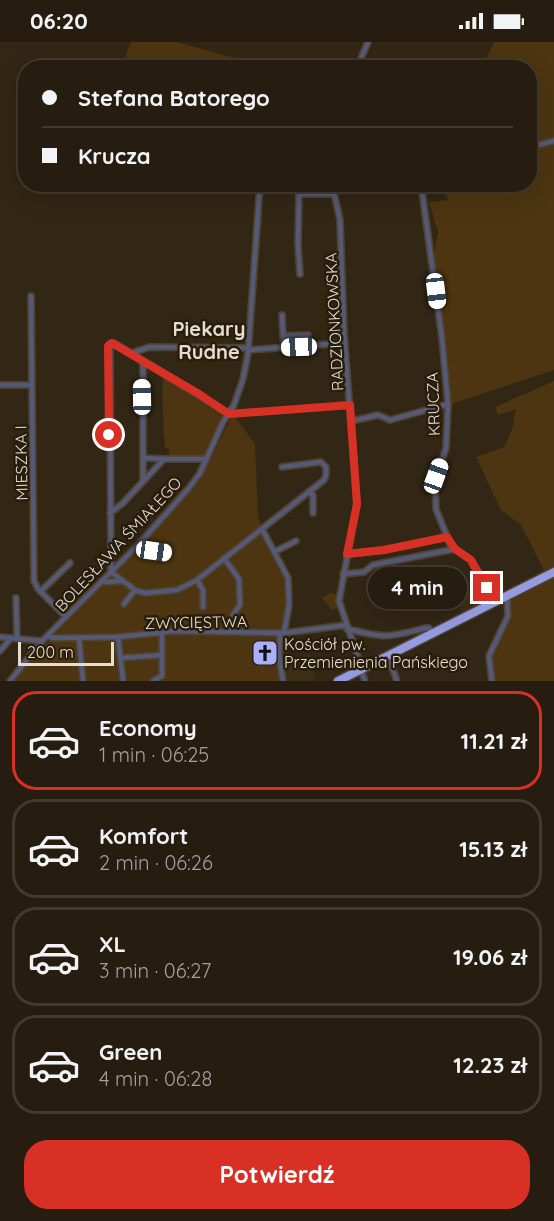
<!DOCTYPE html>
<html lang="pl">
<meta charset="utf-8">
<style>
body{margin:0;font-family:Quicksand,sans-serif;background:#2e2518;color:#f1f3f6;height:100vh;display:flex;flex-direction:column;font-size:22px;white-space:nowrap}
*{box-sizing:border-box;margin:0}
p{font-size:20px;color:#a4a19e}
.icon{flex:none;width:33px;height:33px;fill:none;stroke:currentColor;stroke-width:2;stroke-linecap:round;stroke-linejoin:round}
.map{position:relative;height:639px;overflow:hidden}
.sheet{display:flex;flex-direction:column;background:#261c0f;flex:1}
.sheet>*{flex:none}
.top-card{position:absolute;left:18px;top:18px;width:519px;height:132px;border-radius:24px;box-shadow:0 6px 24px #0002,0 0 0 2px #423a2f;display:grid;align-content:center;height:132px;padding:0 24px;background:#261c0f}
.scale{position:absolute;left:18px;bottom:15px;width:96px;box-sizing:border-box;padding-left:6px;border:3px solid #e5ddd2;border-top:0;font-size:16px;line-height:21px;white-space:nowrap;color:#e5ddd2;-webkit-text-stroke:4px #281d0b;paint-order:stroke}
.end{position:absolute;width:27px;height:27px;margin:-14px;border:8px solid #d93025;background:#fff;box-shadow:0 0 0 3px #fff}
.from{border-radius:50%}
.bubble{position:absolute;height:42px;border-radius:21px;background:#261c0f;box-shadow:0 6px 24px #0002,0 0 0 2px #423a2f;font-size:20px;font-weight:700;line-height:42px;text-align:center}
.car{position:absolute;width:18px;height:36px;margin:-18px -9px;border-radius:8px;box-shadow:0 0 4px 2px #0007;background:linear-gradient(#fff 24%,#345 0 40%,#fff 0 76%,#345 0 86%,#fff 0)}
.top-card b{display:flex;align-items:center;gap:21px;height:57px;font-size:22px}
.top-card b+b{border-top:2px solid #423a2f}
.top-card i{width:15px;height:15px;background:#f1f3f6}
ul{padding:10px 0 0;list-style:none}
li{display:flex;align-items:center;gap:18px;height:99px;margin:0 12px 9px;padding:0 12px;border:3px solid #423a2f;border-radius:24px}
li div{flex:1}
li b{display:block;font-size:22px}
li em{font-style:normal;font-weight:700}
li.selected{border-color:#d93025}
li>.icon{width:54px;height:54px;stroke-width:1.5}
.primary-button{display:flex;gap:12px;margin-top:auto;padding:12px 24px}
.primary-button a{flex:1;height:69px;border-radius:24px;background:#d93025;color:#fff;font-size:24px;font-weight:700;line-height:69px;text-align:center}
.status{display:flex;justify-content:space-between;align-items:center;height:42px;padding:0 30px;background:#261c0f;direction:ltr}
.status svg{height:16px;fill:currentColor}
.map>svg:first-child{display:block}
</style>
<div class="status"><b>06:20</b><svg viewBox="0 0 49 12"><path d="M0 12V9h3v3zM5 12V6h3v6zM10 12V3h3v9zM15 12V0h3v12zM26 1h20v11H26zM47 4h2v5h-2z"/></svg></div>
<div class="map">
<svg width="554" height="639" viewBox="0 0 554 639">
<rect width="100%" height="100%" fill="#322614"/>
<g fill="#3d2d14">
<path d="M472,548l2,6 2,-1 4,10 -18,8 -6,-17z"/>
<path d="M310,613l6,26h-29l-3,-23z"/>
</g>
<g fill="#4c3510">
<path d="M131,0h46l50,14 55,11h-161z"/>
<path d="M494,0h60v328l-103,34 -5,-62 -12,-88 4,-22 -9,-30 19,-2 -9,-15 91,-1v-116l-48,-1z"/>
<path d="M163,333l59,38 1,5 -19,39h-35v-8l-4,-1c-2,-25 -3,-49 -2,-73z"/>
<path d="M554,339v300h-62l-1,-32 17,-33v-16l40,-22 -27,-53 -20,-15 -25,-53 28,-10 8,-17 4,-21 -18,6 -3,-8z"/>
<path d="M233,372l22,30 3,71 4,14 25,50 2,16 -5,39h8l1,2h-7l-3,3 1,11h3v4l-6,-2 -4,8 2,21h-265l38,-44 63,-64 65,-69 20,-24z"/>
<path d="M330,551l6,1 1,14 -5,2 -10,-12z"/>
</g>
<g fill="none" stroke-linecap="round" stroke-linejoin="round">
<g stroke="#4f4332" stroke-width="8">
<g id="minor">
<path d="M357,26l11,-26"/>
<path d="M530,105l24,-6"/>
<path d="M332,142l8,36 4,113 13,171 -18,97 23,68"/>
<path d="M421,142l21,154 6,66 -2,44 -11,34 1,27 14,35 5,5 16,11 10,21 17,19"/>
<path d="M300,232l-2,-30 1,-50h35"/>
<path d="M31,254l3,285 4,8 28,28"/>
<path d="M282,273l2,33"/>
<path d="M283,294l25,-1"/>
<path d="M248,308l97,-7"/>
<path d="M131,311l19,-6 98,1"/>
<path d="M143,319v120"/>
<path d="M0,343h32"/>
<path d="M352,379l26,-6 12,5 58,-16"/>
<path d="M143,416l21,1"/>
<path d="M308,450l5,3v18"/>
<path d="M110,471l13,-10 41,-44h42"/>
<path d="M262,487l26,49 1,27 -5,28"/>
<path d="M139,502l15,7 15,2"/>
<path d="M274,510l22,-11"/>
<path d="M347,512l37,-4 63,-13"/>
<path d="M224,516l15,21 1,26 -7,10 -2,17"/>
<path d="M111,530l-1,-228 4,-1 115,71 121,-9"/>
<path d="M111,530l24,18 10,3 32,-3 20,-10 127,-100 2,-5v-8l-5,-5 -39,5"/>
<path d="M343,532l21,-2 9,-7 82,-16"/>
<path d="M197,538l6,10v17"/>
<path d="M102,540l21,-1"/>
<path d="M41,549l29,-28"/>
<path d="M16,556l1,40"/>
<path d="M124,562l11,-14"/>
<path d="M347,587c37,9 41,9 78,-1h4l4,5"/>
<path d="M280,591l-1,23 4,25"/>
<path d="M47,594l6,2 65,-1 57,-6 109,2 62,-8"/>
<path d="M0,595l42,4"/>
<path d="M118,595l5,43"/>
<path d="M79,596l4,43"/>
<path d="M0,609l11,-13"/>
<path d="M388,614l9,25"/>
<path d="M121,616l41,-3"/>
<path d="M362,631l3,8"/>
<path d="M10,639l32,-40 97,-97 50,-56 11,-15 23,-51 11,-17 9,-26 5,-25 12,-170"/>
<path d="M153,639l9,-5v-43"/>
<path d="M492,639l-3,-25 19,-40 -1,-20"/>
</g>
</g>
<g stroke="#4f4332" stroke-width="11">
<path id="highway" d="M338,639l216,-109"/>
</g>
<use href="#minor" stroke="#565975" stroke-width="4.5"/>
<use href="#highway" stroke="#969be0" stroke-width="8"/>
</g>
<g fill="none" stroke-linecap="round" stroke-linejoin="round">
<path stroke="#d93025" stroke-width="8" d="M109,393l-1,-89 4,-3 87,51 30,20 121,-9 7,99 -10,50 37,-4 63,-13 8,12 16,11 16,28"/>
</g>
<defs>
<g id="church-square" transform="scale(1.35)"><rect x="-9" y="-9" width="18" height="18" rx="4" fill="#aab0fb" stroke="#281d0b"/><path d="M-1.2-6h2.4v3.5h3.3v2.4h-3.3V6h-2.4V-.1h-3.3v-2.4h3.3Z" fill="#111"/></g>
</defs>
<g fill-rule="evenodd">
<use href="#church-square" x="265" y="611"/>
</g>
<g text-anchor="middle" stroke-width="5" stroke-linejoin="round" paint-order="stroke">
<g font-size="16" fill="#e5ddd2" stroke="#281d0b">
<text transform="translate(334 280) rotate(-93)" y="6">RADZIONKOWSKA</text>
<text transform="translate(433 362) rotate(-92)" y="6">KRUCZA</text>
<text transform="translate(21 421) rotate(-91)" y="6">MIESZKA I</text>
<text transform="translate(118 502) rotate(-47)" y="6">BOLESŁAWA ŚMIAŁEGO</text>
<text transform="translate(196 580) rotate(-1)" y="6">ZWYCIĘSTWA</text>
</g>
<g font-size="16" fill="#e5ddd2" stroke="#281d0b" text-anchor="start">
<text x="284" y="608">Kościół pw.<tspan x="284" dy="18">Przemienienia Pańskiego</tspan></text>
</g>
<g font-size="20" font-weight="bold" fill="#e5ddd2" stroke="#281d0b">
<text x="209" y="294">Piekary<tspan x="209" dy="23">Rudne</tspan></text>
</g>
</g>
</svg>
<div class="scale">200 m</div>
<i class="end from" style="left:109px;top:393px"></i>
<i class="end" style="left:487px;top:546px"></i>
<div class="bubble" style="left:368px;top:525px;width:99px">4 min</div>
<i class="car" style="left:436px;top:249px;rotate:173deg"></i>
<i class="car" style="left:299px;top:305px;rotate:268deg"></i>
<i class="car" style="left:142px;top:355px;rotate:359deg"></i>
<i class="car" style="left:436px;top:434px;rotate:20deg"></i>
<i class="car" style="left:154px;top:509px;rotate:98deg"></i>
<div class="top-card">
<b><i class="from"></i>Stefana Batorego</b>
<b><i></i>Krucza</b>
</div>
</div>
<section class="sheet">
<ul>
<li class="selected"><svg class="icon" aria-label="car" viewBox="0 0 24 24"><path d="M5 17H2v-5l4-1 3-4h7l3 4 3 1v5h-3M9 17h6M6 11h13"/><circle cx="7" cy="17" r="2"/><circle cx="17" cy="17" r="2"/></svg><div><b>Economy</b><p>1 min · 06:25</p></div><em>11.21 zł</em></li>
<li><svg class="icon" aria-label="car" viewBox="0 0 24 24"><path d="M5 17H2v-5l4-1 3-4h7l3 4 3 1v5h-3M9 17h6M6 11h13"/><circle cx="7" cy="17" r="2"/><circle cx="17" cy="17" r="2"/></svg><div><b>Komfort</b><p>2 min · 06:26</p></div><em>15.13 zł</em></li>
<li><svg class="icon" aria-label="car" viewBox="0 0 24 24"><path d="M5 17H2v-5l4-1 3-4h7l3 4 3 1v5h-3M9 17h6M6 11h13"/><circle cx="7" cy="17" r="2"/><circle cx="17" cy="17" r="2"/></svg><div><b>XL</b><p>3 min · 06:27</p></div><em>19.06 zł</em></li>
<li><svg class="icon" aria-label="car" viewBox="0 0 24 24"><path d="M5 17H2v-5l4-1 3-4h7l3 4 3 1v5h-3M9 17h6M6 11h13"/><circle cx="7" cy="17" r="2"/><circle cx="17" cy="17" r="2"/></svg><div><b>Green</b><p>4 min · 06:28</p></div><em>12.23 zł</em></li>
</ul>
<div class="primary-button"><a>Potwierdź</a></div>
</section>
